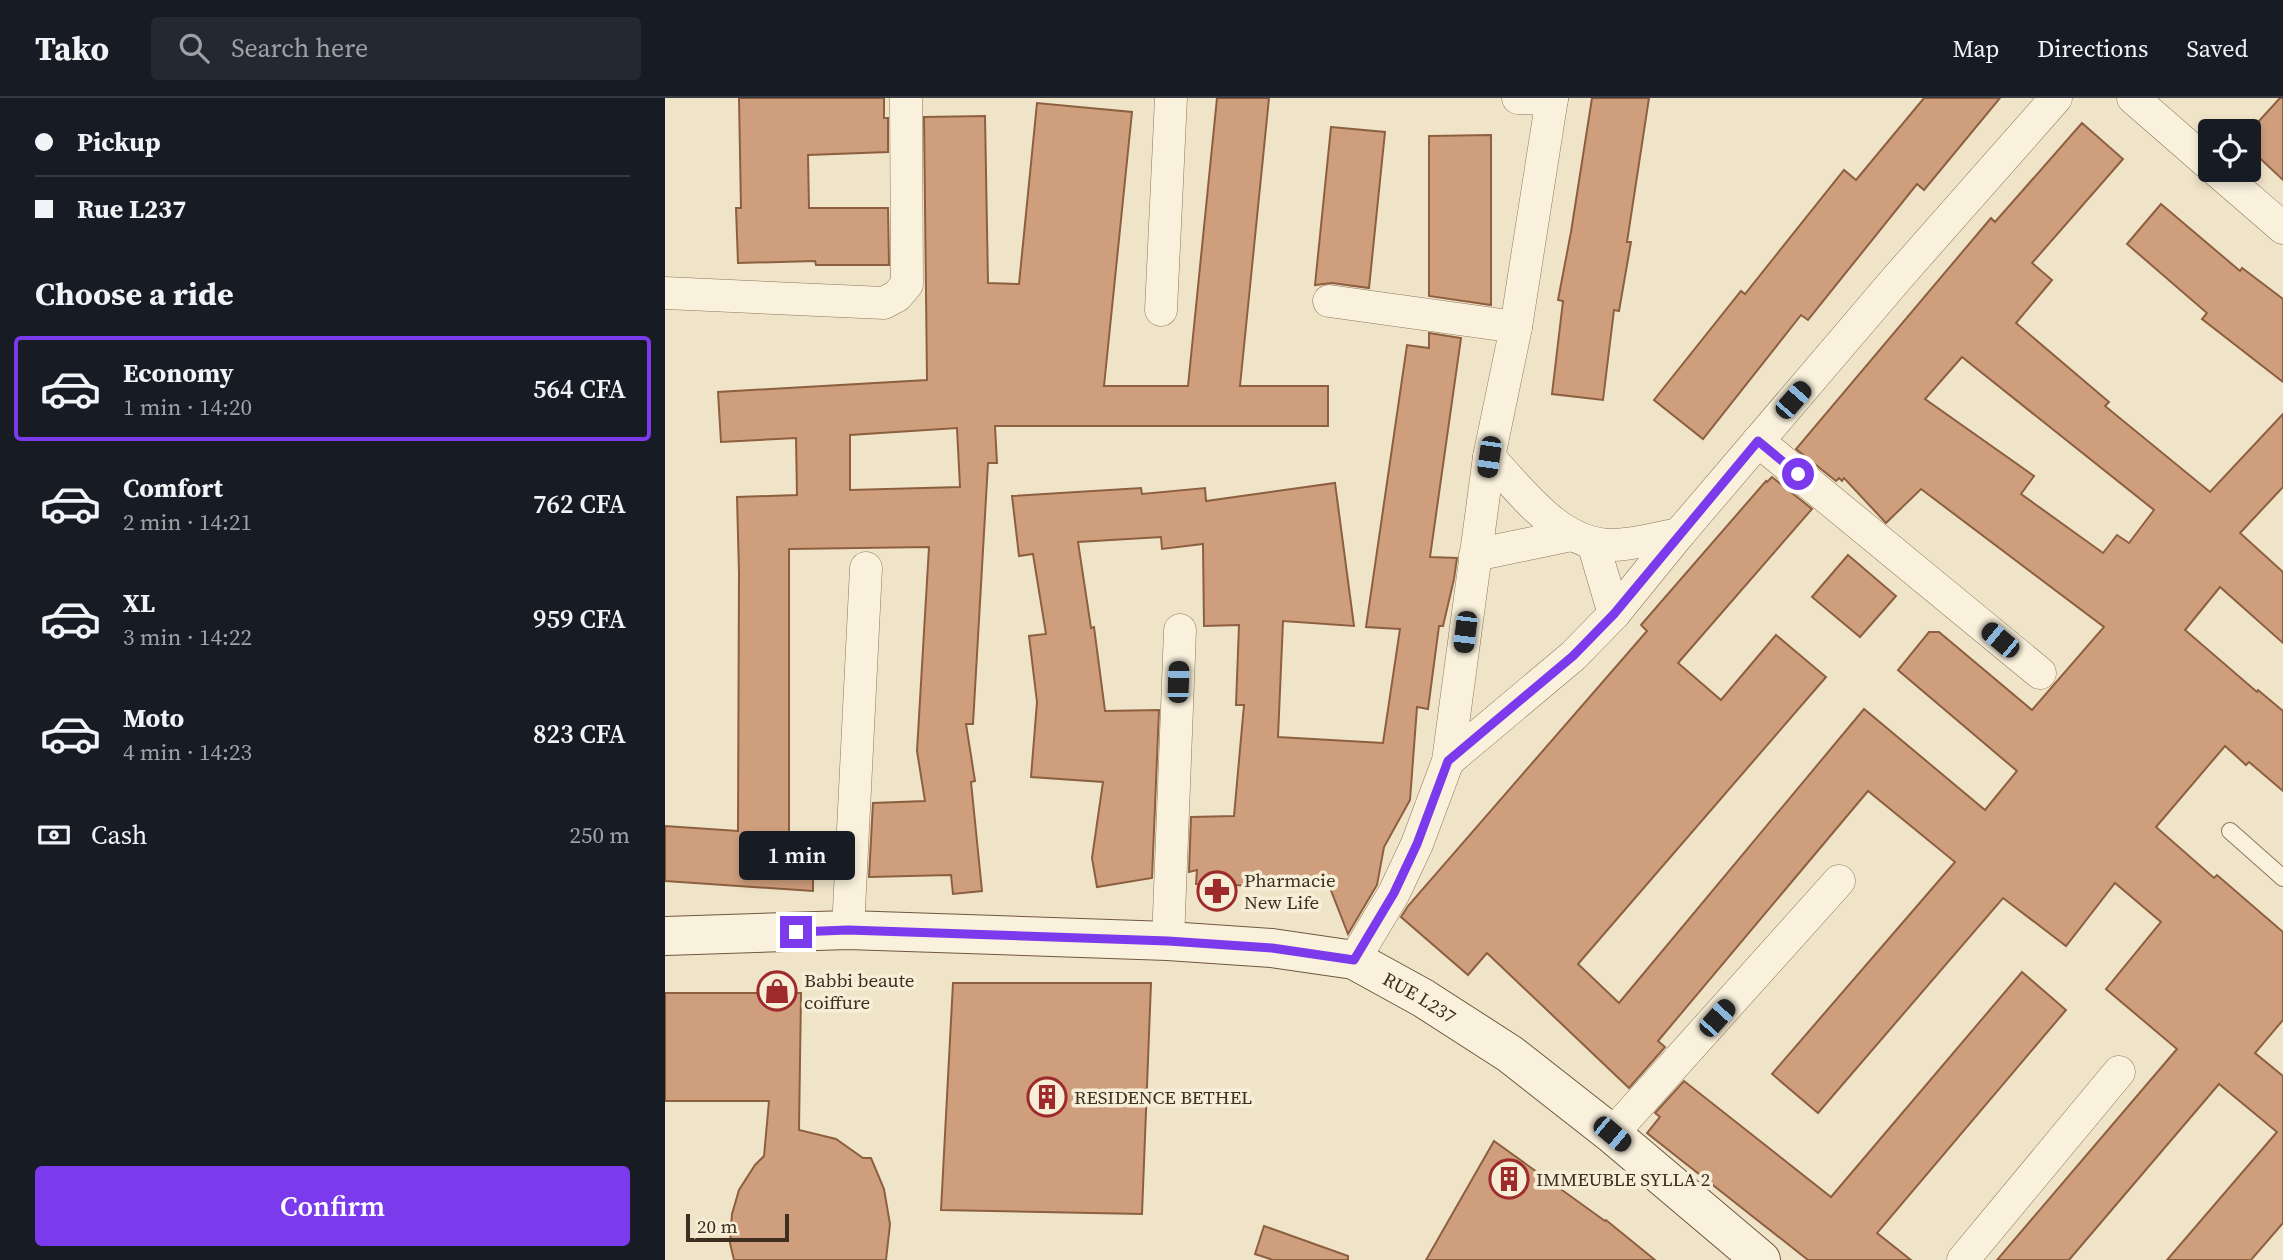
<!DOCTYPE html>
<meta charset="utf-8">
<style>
body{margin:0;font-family:"Source Serif 4",serif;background:#242831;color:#f1f3f6;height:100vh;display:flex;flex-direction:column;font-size:26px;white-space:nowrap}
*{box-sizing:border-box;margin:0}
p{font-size:23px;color:#9ea1a6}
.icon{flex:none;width:38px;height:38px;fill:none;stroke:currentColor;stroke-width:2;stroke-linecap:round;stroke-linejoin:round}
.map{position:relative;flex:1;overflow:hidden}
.drawer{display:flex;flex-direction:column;background:#171b24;width:665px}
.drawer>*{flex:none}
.hud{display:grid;align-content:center;height:154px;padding:0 35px;background:#171b24}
.tools{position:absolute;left:1533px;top:21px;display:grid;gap:14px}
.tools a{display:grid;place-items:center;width:63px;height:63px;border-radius:7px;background:#171b24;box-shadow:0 4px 10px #0003;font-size:35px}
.scale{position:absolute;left:21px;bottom:18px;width:103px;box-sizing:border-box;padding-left:7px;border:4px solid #3d2e20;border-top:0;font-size:19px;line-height:24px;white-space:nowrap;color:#3d2e20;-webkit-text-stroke:5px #f7eed8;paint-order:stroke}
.end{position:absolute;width:32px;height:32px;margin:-16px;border:9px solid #7c3aed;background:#fff;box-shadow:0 0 0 4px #fff}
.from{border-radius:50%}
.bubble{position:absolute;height:49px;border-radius:7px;background:#171b24;box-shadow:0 4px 10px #0003;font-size:23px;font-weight:600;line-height:49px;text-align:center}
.car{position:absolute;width:21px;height:42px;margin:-21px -10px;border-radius:9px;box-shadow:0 0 5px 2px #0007;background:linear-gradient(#222 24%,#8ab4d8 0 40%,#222 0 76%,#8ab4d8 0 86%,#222 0)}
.hud b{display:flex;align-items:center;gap:24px;height:66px;font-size:26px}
.hud b+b{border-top:2px solid #363941}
.hud i{width:18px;height:18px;background:#f1f3f6}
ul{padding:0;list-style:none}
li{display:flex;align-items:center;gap:21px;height:105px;margin:0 14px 10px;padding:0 21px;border:4px solid transparent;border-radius:7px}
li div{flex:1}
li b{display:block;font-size:26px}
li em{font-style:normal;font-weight:600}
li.selected{border-color:#7c3aed}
li>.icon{width:63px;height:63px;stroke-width:1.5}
h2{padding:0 35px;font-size:32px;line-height:84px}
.pay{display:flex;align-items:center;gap:18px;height:77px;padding:0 35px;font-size:26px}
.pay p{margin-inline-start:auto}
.button{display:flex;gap:14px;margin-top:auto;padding:14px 35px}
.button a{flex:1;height:80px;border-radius:7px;background:#7c3aed;color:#fff;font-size:28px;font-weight:600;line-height:80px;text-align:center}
header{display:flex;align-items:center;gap:42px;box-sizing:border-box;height:98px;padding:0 35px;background:#171b24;border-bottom:2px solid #363941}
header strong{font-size:33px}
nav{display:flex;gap:38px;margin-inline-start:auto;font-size:24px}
.search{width:490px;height:63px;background:#242831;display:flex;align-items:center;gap:18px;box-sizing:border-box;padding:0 24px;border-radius:7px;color:#9ea1a6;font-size:26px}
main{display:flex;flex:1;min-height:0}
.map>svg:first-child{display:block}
</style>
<header>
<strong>Tako</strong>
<div class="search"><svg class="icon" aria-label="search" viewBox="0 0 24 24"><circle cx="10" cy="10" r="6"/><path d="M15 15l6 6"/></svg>Search here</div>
<nav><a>Map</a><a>Directions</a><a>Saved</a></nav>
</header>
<main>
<section class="drawer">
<div class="hud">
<b><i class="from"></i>Pickup</b>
<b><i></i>Rue L237</b>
</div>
<h2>Choose a ride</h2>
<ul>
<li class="selected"><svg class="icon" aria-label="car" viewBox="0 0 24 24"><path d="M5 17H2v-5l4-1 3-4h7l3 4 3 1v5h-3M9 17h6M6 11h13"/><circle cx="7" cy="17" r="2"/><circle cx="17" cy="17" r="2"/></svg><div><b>Economy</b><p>1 min · 14:20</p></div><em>564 CFA</em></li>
<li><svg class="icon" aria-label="car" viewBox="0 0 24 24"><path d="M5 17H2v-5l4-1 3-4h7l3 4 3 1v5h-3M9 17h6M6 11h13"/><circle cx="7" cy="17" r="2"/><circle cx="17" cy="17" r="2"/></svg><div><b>Comfort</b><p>2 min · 14:21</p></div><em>762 CFA</em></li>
<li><svg class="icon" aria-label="car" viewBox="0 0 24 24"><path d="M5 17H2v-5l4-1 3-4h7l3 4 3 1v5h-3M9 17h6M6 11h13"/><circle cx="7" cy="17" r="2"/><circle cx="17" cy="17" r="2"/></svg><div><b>XL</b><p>3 min · 14:22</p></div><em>959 CFA</em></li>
<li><svg class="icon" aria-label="car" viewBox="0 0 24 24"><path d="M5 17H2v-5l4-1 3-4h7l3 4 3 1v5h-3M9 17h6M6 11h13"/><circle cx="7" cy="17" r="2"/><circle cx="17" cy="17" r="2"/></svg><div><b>Moto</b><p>4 min · 14:23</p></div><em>823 CFA</em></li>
</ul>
<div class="pay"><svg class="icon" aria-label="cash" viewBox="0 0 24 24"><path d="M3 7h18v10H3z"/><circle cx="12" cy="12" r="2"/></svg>Cash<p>250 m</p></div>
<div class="button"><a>Confirm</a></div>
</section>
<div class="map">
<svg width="1618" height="1162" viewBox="0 0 1618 1162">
<rect width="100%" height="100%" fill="#f0e4c8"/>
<g fill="#cf9f7d" stroke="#8d5f41" stroke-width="2" fill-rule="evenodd">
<path d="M74,0h145v20h4v34l-80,3 1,53h79l1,57h-73l-1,-4 -77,2 -2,-55h5z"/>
<path d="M552,0h52l-29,288h88v40h-333l2,37h-9l-15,261h-7l9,57 -4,1 11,109 -29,3 -2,-19 -82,2 4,-74 52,-2 -8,-50 12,-204 -140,2v285l45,3 -2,41 -19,1v12l-148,-10v-55l73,5 1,-258 -2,-76 60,-2 -1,-57 -75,4 -3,-50 209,-12 -3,-263 61,-1 3,167 31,1 18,-181 95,9 -28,274h84zM292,330l3,59 -110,3v-55z"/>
<path d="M927,0h57l-22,144h4l-12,69 -5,-1 -11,90 -51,-6 11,-93 -5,-1 13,-68z"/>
<path d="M1259,0h76l-76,92 -7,-6 -109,136 -7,-5 -98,124 -49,-39 87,-109 4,3 99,-124 12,10z"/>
<path d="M1615,0h3v82l-34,-32v-16z"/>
<path d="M1417,25l41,36 -91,104 20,17 -36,43 93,79 -4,4 105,86 73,-78v73l-43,46 43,39v71l-63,-56 -35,43 72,62 1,-2 25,21v80l-34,-29 -3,3 -21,-19 -69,81 58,51 3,-3 66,57v88l-28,33 28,23v147l-32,37h-84l110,-128 -58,-48 -150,176h-72l180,-211 -71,-60 55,-67 -46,-39 -49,63 -63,-48 -185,215 -46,-39 183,-212 -87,-71 -210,250 7,6 -36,41 -142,-135 -19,22 -67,-58 7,-11 239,-275 -6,-6 125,-144 1,1 5,-5 40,32 -134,154 43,37 55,-65 50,42 -248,287 41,39 245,-294 121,101 32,-39 -119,-101 31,-38h10l93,78 72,-83 -183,-138 -35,34 -42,-45 -2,3 -3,-3 -3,3 -40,-32 195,-231 4,4zM1297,259l192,153 -25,33 -12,-8 -14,18 -82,-59 13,-18 -109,-77z"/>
<path d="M666,29l54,5 -16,156 -37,-5 -17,2z"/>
<path d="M826,37v170l-62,-9v-160z"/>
<path d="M1496,106l79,67 2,-3 41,31v83l-81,-63 5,-6 -80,-69z"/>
<path d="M764,235l32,5 -31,219 27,1 -3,21 -11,47h-4l-11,83 -11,-2 -7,93 -26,47 -7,38 -29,49 -18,-46 -134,-4 1,-14 -8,2 2,-55 43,-1 10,-111h-8l3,-80 -35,1 -1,-82 -41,5 -1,-12 -83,5 13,86 3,-1 11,84 54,-1 -7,168 -55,9 -5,-29 11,-76 -72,-5 6,-75 -8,-66 17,-2 -13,-80 -14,2 -7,-60 129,-8 1,6 63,-6 1,13 129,-18 19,143 -71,-5 -5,116 105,6 17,-114 -34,-2 41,-282 22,3z"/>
<path d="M1183,457l48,41 -36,41 -48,-40z"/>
<path d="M1357,874l44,38 -189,223 34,27h-103l-161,-127 13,-16 -5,-4 29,-32 147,116z"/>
<path d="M288,885h198l-9,231 -201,-4z"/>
<path d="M0,895h136l-2,137 37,9 27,19h8l13,31 6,35 -4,36h-152l-4,-17 2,-29 7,-24 16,-25 9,-9 5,-55h-104z"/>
<path d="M829,1043l111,80 1,-1 49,40h-229z"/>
<path d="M599,1128l84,30v4h-75l-18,-6z"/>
</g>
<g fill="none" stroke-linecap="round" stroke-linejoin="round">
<g stroke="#8d765c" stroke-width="18">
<path id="lane" d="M1565,733l53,47"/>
</g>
<g stroke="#8d765c" stroke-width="33">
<g id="street">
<path d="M853,0l34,1"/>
<path d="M1468,0l77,67"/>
<path d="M1551,72l67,58"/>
<path d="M0,195l219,10 13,-7 10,-12 -1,-186"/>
<path d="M664,203l187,26"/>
<path d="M496,212l10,-212"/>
<path d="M1093,343l282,232"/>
<path d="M824,359c34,36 71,89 125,88 21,-1 44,-7 65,-11"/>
<path d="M928,445l21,71"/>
<path d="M810,457l96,-20"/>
<path d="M783,663l125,-105 41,-42 65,-80 220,-258 157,-178"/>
<path d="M183,832l18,-362"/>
<path d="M503,843l12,-311"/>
<path d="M689,862l40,-67 23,-49 31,-83 41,-304 27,-130 36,-229"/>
<path d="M947,1036l227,-253"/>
<path d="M1298,1162l156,-188"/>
</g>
</g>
<g stroke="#6f573f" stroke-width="40">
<g id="secondary">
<path id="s1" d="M0,838l183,-6 320,11 104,7 82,12 69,38 87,56 102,80 149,126"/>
</g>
</g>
<use href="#lane" stroke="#faf1dc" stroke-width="16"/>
<use href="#street" stroke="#faf1dc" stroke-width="32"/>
<use href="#secondary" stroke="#faf1dc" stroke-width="38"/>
</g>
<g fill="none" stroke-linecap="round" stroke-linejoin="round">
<path stroke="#7c3aed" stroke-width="9" d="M131,834l52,-2 320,11 104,7 82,12 40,-67 23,-49 31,-83 125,-105 41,-42 144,-173 40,33"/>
</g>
<defs>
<g id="pharmacy-ring" transform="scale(2.0125)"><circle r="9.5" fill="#f7eed8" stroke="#9e2a2b" stroke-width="1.5"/><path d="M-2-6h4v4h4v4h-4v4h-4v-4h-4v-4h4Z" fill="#9e2a2b"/></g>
<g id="shop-ring" transform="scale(2.0125)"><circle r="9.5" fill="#f7eed8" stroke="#9e2a2b" stroke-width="1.5"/><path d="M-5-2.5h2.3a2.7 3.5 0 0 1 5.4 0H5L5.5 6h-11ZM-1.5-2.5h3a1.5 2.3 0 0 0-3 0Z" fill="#9e2a2b"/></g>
<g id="building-ring" transform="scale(2.0125)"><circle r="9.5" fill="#f7eed8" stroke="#9e2a2b" stroke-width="1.5"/><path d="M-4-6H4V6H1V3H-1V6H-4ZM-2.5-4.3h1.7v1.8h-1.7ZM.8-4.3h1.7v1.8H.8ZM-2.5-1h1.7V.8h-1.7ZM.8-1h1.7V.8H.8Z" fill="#9e2a2b"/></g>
</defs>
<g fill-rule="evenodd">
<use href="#pharmacy-ring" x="552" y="793"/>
<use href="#shop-ring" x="112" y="893"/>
<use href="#building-ring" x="382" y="999"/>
<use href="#building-ring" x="844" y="1081"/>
</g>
<g text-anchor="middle" stroke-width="7" stroke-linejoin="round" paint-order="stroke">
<g font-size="19" fill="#3d2e20" stroke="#f7eed8" text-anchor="start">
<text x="579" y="789">Pharmacie<tspan x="579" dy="22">New Life</tspan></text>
<text x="139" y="889">Babbi beaute<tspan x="139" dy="22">coiffure</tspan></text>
<text x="409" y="1006">RESIDENCE BETHEL</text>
<text x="871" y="1088">IMMEUBLE SYLLA 2</text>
</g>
<g font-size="19" fill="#3d2e20" stroke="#f7eed8">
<text dy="7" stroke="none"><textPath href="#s1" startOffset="766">RUE L237</textPath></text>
</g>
</g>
</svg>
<div class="tools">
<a><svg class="icon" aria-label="locate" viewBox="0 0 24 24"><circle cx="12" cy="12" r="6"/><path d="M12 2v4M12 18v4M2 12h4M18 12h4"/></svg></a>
</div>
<div class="scale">20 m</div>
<i class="end from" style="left:1133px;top:376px"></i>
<i class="end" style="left:131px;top:834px"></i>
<div class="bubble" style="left:74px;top:733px;width:116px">1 min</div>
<i class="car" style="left:1128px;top:302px;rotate:41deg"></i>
<i class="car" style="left:824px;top:359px;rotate:188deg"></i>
<i class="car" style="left:800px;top:534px;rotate:187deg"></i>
<i class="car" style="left:1335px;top:542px;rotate:310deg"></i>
<i class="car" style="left:513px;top:584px;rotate:2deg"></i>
<i class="car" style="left:1052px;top:920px;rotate:42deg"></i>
<i class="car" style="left:947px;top:1036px;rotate:130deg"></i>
</div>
</main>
